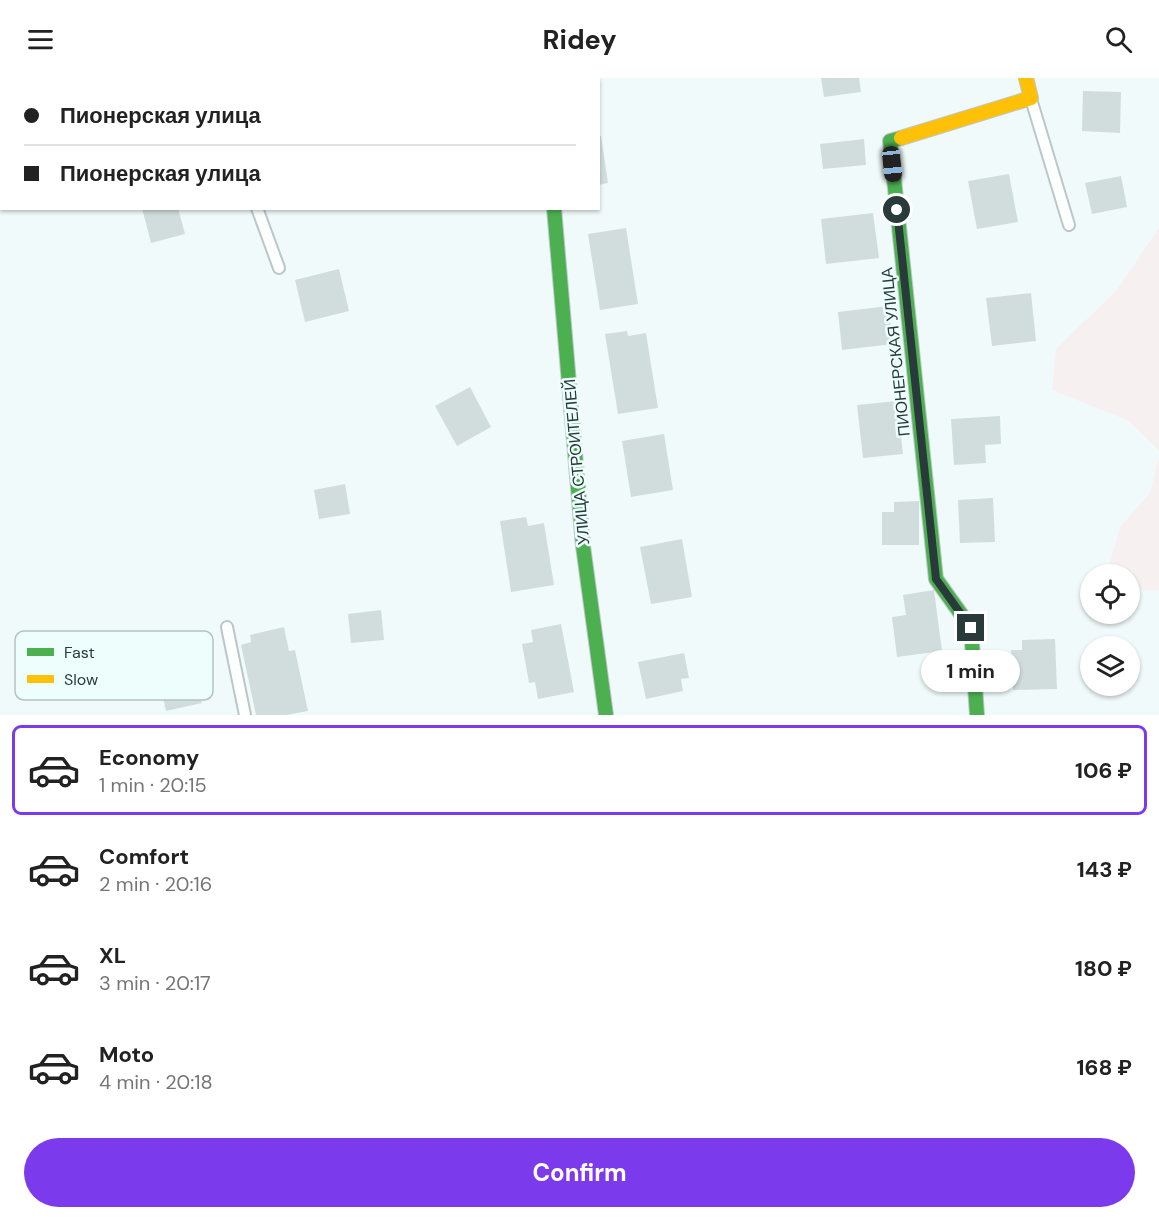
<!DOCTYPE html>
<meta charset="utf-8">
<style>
body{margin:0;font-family:"DM Sans",sans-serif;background:#f2f2f2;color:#222;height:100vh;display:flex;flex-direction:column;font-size:22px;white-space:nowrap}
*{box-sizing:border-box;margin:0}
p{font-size:20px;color:#767676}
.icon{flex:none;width:33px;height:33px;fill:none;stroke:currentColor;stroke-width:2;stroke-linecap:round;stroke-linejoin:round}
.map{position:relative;height:637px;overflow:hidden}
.sheet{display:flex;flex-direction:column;background:#fff;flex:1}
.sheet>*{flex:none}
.banner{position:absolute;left:0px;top:0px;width:600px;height:132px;box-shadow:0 2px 4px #0004;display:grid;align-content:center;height:132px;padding:0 24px;background:#fff}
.controls{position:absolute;left:1080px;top:486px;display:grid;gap:12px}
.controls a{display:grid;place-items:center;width:60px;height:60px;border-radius:50%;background:#fff;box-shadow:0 2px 4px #0004;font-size:30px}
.end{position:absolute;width:27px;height:27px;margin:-14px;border:8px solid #283a39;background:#fff;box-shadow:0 0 0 3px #fff}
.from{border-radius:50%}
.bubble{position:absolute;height:42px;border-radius:21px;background:#fff;box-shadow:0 2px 4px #0004;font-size:20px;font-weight:700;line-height:42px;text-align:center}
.car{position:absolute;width:18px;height:36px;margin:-18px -9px;border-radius:8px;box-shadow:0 0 4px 2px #0007;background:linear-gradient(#222 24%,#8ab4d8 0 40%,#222 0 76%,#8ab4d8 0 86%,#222 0)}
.banner b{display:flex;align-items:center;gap:21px;height:57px;font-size:22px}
.banner b+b{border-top:2px solid #e0e0e0}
.banner i{width:15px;height:15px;background:#222}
ul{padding:10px 0 0;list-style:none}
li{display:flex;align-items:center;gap:18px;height:90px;margin:0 12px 9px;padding:0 12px;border:3px solid transparent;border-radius:9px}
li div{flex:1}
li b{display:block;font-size:22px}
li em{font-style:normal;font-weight:700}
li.selected{border-color:#7c3aed}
li>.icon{width:54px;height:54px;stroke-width:1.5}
.cta{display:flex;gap:12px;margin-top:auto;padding:12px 24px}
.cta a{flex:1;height:69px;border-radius:36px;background:#7c3aed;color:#fff;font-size:24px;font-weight:700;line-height:69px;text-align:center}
header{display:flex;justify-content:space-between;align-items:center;height:78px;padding:0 24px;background:#fff;font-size:27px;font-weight:700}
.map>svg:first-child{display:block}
</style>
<header><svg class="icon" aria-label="menu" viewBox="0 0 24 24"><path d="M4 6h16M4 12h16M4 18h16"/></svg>Ridey<svg class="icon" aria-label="search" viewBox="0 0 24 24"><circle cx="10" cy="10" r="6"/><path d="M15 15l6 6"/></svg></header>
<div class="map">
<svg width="1159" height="637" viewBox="0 0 1159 637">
<rect width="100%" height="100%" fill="#f1fafa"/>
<g fill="#f6f0f1">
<path d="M1159,150v223l-30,-30 -77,-31 4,-41 60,-58z"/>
<path d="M1159,378v134h-16l-13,-9v-7h-11l-11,-6 13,-42 29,-33z"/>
</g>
<g fill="#d1dddc">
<path d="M821,0h38l2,14 -37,5z"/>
<path d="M1083,13l38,1 -1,41 -38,-2z"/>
<path d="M598,58h3l7,47 -10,2z"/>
<path d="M864,61l2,26 -43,4 -3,-25z"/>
<path d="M1009,96l9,48 -41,7 -9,-48z"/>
<path d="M1121,98l6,31 -35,7 -7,-31z"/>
<path d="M142,130h36l7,26 -34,9z"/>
<path d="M873,135l6,45 -53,6 -5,-45z"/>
<path d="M626,150l12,76 -38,6 -12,-76z"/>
<path d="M339,191l10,42 -44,11 -10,-42z"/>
<path d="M1031,215l5,48 -44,5 -6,-48z"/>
<path d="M888,228l5,38 -51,6 -4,-38z"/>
<path d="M627,253l1,5 18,-3 12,75 -40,6 -13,-80z"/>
<path d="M470,309l21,40 -34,19 -22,-40z"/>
<path d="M897,323l6,53 -40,4 -6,-53z"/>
<path d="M1000,338l1,28 -16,1 1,18 -32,2 -3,-46z"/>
<path d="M664,356l9,56 -42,7 -9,-56z"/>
<path d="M345,406l5,30 -31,5 -5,-29z"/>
<path d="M993,420l2,44 -35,1 -2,-43z"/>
<path d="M919,423v44h-37v-33h12v-10z"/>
<path d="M526,439l2,9 16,-3 10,62 -43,7 -11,-71z"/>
<path d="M682,461l10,58 -41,7 -11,-57z"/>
<path d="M934,512l8,61 -45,6 -5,-40 14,-2 -3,-20z"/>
<path d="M381,532l3,30 -33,3 -3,-29z"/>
<path d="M561,546l13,68 -36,7 -3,-17 -6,1 -7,-39 11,-2 -2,-12z"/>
<path d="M284,549l5,24 6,-1 13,61 -22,4h-30l-15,-70 10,-3 -1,-7z"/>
<path d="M1055,561l2,50 -44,1 -2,-40h11v-10z"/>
<path d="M684,575l5,25 -8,1 2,12 -37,8 -8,-37z"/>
<path d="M195,597l7,28 -36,8 -6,-27z"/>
</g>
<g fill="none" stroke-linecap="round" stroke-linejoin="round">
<g stroke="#bbc7c7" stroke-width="14">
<g id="lane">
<path d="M1031,21l38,126"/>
<path d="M257,130l22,60"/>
<path d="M227,549l18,88"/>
</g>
</g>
<g stroke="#bbc7c7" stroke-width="24">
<g id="street">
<path d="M170,0v2"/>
<path d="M535,0v2"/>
</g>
</g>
<g stroke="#bbc7c7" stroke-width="16">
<g id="fast">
<path d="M901,60l-11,3 46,438 35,49 6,87"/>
<path d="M554,130l29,338 23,169"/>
</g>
</g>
<g stroke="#bbc7c7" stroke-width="16">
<path id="slow" d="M901,60l130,-40 -5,-20"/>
</g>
<use href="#lane" stroke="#fdfefe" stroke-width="10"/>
<use href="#street" stroke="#fdfefe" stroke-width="21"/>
<use href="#fast" stroke="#4caf50" stroke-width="14"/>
<use href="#slow" stroke="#ffc107" stroke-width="14"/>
</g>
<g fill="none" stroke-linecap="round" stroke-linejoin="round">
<path stroke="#283a39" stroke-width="8" d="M897,132l39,369 35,49"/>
</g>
<g text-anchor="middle" stroke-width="5" stroke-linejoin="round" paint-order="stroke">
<g font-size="16" fill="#283a39" stroke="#edfefd">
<text transform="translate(895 274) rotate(-96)" y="6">ПИОНЕРСКАЯ УЛИЦА</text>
<text transform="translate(576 384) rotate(-95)" y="6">УЛИЦА СТРОИТЕЛЕЙ</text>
</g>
</g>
<rect x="15" y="553" width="198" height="69" rx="9" fill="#edfefd" stroke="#b2c3c2" stroke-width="1.5"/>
<rect x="27" y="570" width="27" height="8" fill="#4caf50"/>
<rect x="27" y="597" width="27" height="8" fill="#ffc107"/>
<g font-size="16" fill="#283a39">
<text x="64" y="580">Fast</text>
<text x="64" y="607">Slow</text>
</g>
</svg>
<div class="controls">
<a><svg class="icon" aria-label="locate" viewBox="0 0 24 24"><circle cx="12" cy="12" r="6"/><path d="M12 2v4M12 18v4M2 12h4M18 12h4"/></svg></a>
<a><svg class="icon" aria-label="layers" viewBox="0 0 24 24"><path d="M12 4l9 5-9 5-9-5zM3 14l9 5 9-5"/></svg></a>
</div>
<i class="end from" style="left:897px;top:132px"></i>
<i class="end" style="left:971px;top:550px"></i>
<div class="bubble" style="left:921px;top:572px;width:99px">1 min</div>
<i class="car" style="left:892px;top:86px;rotate:174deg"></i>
<div class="banner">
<b><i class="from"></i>Пионерская улица</b>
<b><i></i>Пионерская улица</b>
</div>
</div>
<section class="sheet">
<ul>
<li class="selected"><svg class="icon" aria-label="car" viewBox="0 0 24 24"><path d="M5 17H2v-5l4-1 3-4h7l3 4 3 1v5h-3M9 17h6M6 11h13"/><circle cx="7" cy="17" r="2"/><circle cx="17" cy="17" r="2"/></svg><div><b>Economy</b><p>1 min · 20:15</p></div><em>106 ₽</em></li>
<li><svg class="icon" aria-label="car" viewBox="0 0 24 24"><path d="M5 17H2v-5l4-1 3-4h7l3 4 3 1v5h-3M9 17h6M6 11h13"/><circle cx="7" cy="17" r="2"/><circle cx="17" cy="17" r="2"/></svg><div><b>Comfort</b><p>2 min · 20:16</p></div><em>143 ₽</em></li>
<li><svg class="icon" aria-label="car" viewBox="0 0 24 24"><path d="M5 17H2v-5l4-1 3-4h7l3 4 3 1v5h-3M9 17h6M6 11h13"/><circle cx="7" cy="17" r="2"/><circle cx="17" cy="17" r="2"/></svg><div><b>XL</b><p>3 min · 20:17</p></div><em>180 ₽</em></li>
<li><svg class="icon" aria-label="car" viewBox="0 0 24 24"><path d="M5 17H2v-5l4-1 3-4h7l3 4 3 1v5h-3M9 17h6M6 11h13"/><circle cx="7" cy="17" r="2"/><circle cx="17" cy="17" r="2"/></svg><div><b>Moto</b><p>4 min · 20:18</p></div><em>168 ₽</em></li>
</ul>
<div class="cta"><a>Confirm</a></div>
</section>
